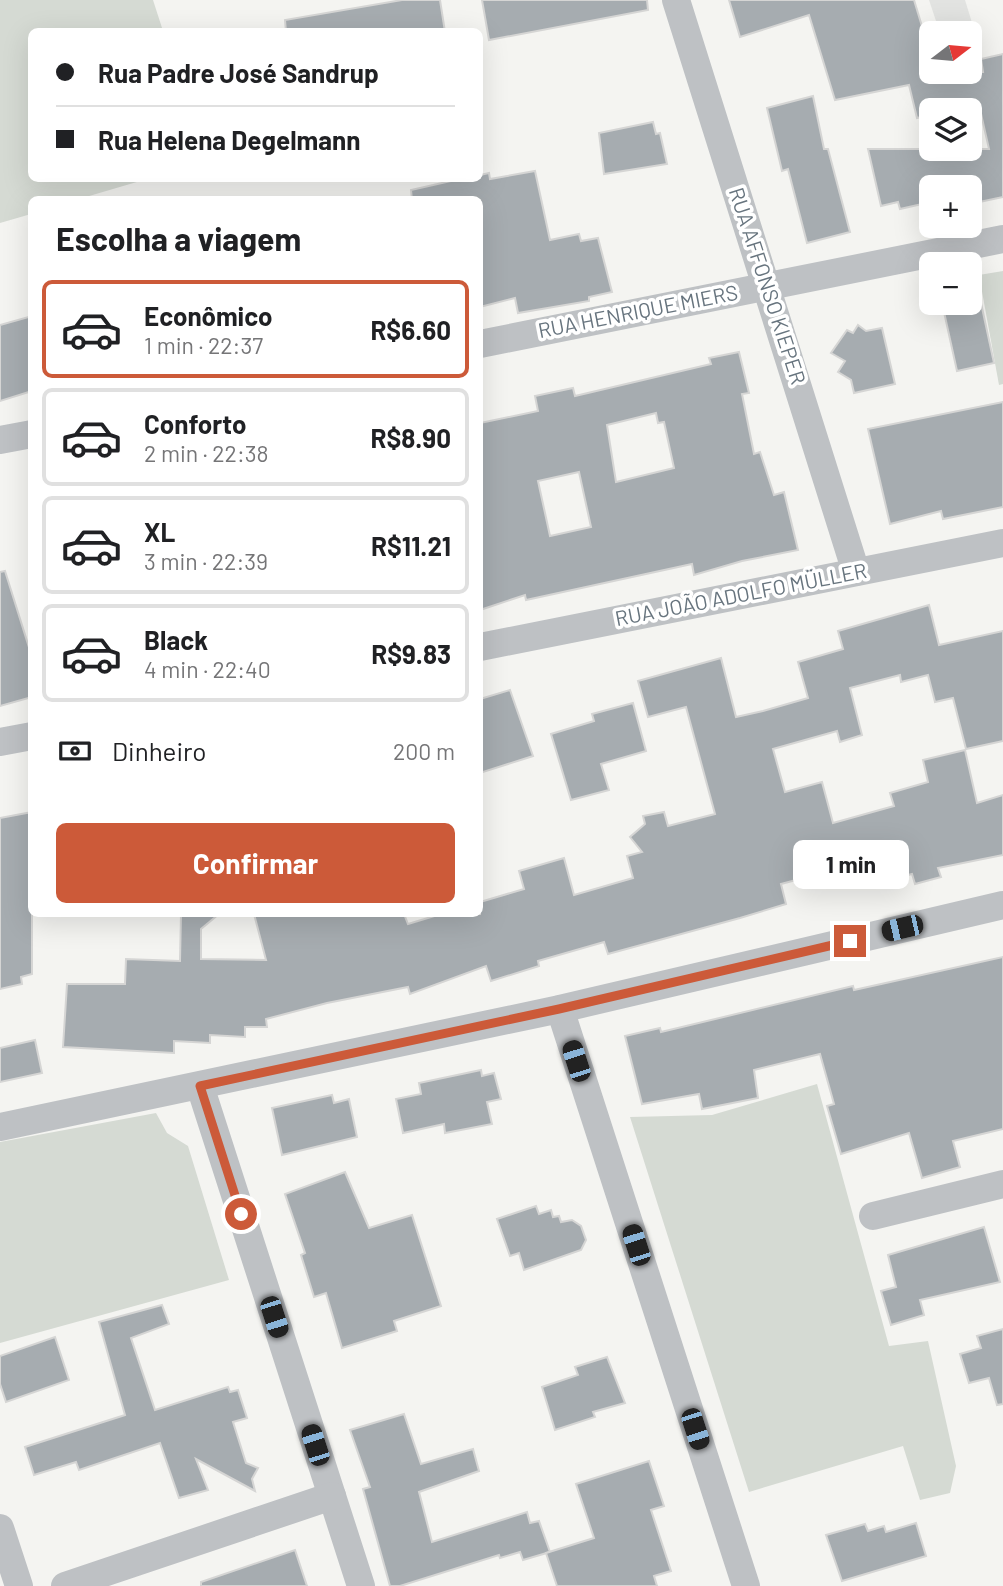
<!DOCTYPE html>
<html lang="pt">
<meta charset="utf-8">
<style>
body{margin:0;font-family:Barlow,sans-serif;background:#f2f2f2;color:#202124;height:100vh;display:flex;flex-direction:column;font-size:26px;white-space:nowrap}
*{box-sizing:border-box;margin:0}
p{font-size:23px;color:#757577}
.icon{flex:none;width:38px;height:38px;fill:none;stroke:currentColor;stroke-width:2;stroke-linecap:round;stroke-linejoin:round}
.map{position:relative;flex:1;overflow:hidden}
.side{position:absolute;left:28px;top:196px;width:455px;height:721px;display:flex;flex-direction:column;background:#fff;border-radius:10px;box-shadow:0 7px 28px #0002}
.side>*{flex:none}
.guide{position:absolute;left:28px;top:28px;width:455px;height:154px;border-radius:10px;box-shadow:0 7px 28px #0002;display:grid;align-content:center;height:154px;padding:0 28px;background:#fff}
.needle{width:46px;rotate:74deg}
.tools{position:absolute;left:919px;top:21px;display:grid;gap:14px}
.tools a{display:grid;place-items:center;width:63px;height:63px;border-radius:10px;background:#fff;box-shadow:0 7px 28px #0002;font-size:35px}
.end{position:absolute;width:32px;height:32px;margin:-16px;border:9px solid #cc5a39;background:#fff;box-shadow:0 0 0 4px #fff}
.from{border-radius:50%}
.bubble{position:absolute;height:49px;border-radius:10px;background:#fff;box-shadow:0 7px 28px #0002;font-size:23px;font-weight:700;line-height:49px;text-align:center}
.car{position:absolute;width:21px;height:42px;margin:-21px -10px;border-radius:9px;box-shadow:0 0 5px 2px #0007;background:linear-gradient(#222 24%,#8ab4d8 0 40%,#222 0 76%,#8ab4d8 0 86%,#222 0)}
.guide b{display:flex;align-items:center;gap:24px;height:66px;font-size:26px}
.guide b+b{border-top:2px solid #e0e0e0}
.guide i{width:18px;height:18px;background:#202124}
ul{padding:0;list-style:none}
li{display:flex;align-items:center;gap:21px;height:98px;margin:0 14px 10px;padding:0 14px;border:4px solid #e0e0e0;border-radius:10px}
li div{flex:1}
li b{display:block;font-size:26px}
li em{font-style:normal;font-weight:700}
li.on{border-color:#cc5a39}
li>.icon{width:63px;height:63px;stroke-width:1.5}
h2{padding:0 28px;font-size:32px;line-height:84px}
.pay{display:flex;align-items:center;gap:18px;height:77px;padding:0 28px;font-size:26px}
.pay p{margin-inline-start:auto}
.button{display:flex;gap:14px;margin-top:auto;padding:14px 28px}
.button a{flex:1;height:80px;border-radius:10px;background:#cc5a39;color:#fff;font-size:28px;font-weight:700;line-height:80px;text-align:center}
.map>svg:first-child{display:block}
</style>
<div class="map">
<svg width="1003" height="1586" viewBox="0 0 1003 1586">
<rect width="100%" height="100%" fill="#f4f4f1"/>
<path fill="#e2e3e1" d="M929,0h36l8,26 -33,7z"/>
<g fill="#d5dad3">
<path d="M0,0h153l10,31 -131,1v146l115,1 -68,20 -47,1 -1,14 -31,9z"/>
<path d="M1003,271v113l-4,1 -20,-110z"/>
<path d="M817,1084l72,262 39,-5 28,125 -6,27 -30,7 -17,-54 -154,46 -119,-375 82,-2z"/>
<path d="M156,1113l11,20 21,13 41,134 -229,63v-201z"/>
</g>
<g fill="#a6acb0" stroke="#d5d5d4" stroke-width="2" fill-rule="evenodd">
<path d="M402,0h38l5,32h-159l-1,-12z"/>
<path d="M482,0h165l1,10 -159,30z"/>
<path d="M729,0h185l17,56v16h52l-2,-13 22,-5v143l-33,7v-17h-39v15l-31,7 -2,-7 -17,4 -13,-57h121l-10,-44 -26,5h-22v5l-14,3 -8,-33 -74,15 -26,-85 -69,22z"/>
<path d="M813,96l11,53h4l22,83 -43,11 -19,-74 -6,2 -15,-63z"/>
<path d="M653,122l3,12 4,-1 7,31 -63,10 -5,-41z"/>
<path d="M535,171l15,69 29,-6 2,7 17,-3 14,54 -23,5v4l-71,12 -3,-15 -35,9v-107h-68l-1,-10 53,-12h16v-3l9,-2 1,6z"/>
<path d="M981,303l13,60 -37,8 -13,-59z"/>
<path d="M32,316v75l-32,10v-76z"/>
<path d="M858,325l8,6 16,-3 13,56 -41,9 -3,-13 -13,-8 7,-11 -14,-8 16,-23 6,3z"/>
<path d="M739,352l10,41 -7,1 12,60 6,-2 14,43 10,-3 14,58 -56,11 -48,14 -2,-11 -166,36 -1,-5 -45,15v-187l58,-12 -3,-15 38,-8 2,8 136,-32 -2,-6zM656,413l2,10 6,-1 10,46 -58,14 -9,-57zM579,472l12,55 -41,9 -12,-55z"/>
<path d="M1003,402v105l-60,12 -2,-8 -51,13 -22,-95z"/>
<path d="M5,571l27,86v40l-32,9v-134z"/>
<path d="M929,605l10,40 64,-14v110l-37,8 -13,-51 -18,4 -7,-27 -27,7 -1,-7 -50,13 12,47 -22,7 -3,-11 -64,18 12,43 37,-10 11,41 61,-17 -4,-13 38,-11 -5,-22 42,-10 12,53 26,-8v60l-65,13 3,9 -26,7 -3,-10 -50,12 -6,-22 -75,20 5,20 -46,14 -132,36 -4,-12 -66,19 1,5 -48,15 -5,-15 -76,28 -2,-7 -81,16 -61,16 1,8h-22v10l-35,-2v8l-36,-2v12l-111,-6 4,-63h58l1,-25 54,2 1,-47h38l-18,15v30l65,1 -12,-46h150l4,10 33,-10h39v-12l44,-13 -5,-18 45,-13 10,37 59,-17 -6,-22 15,-4 -12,-15 15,-13 -2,-8 21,-4 4,14 47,-12 -29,-107 -38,10 -10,-36 83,-23 15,59 27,-6 45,-13 -10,-36 45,-13 -5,-18z"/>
<path d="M510,690l23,66 -53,17v-74z"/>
<path d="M633,703l13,48 -45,13 8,26 -38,10 -20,-66 43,-13 -2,-7z"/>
<path d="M32,812v162l-11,3 1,7 -22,5v-171z"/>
<path d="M1003,957v172l-50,12 7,26 -38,11 -13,-45 -68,21 -14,-48 7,-2 -14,-50 -66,16 4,28 -56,11 -3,-15 -57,10 -17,-68 35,-8 1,4 192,-46 1,4z"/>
<path d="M35,1040l7,33 -42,9v-34z"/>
<path d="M481,1070l1,6 12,-3 7,26 -14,3 5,22 -47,9 -1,-9 -41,9 -7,-34 25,-5 -2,-11z"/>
<path d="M332,1095l2,8 15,-4 8,38 -75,18 -10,-47z"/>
<path d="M345,1172l24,56 43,-13 29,91 -47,15 3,10 -55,17 -16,-55 -12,4 -13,-42 4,-2 -20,-59z"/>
<path d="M536,1206l3,8 12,-4 2,7 6,-1 2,6 11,-2 9,6 5,14 -5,10 -57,20 -5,-17 -9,3 -13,-37z"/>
<path d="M984,1227l16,55 -80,18 4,15 -33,10 -10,-34 15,-4 -8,-32z"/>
<path d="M162,1305l7,19 -38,14 24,72 73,-23 2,5 8,-2 9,28 -14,4 13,41 12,5 -6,11 3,12 -59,-32 12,31 -29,8 -19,-55 -81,27 -3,-8 -42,13 -9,-28 100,-32 -26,-93z"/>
<path d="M1003,1329v75l-6,1 -8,-27 -20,5 -9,-29 21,-6 -4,-12z"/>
<path d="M55,1337l14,43 -63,22 -6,-18v-28z"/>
<path d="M607,1357l18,46 -32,9 2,5 -40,13 -13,-43 36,-12 -3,-8z"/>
<path d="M404,1414l17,50 52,-15 6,22 -60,21 13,50 95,-30 3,11 9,-2 11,31 -27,8 -3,-8 -20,6 -1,-3 -99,31h-10l-27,-97 7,-2 -20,-57z"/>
<path d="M649,1461l15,45 -13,4 20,61 -17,5 3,10h-100l-11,-33 48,-15 -18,-54z"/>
<path d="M916,1523l10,33 -84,25 -16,-46 39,-11 3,7 16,-5 2,6z"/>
<path d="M295,1550l12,36h-106v-4z"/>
</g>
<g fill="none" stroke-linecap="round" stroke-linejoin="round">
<g stroke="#bec1c4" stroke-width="28">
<path d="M676,0l180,572"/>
<path d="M480,344l523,-105"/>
<path d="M0,440l32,-6"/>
<path d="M480,647l523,-104"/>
<path d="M0,742l32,-6"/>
<path d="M560,1009l186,577"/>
<path d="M200,1086l161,500"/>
<path d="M0,1127l560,-118 443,-104"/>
<path d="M873,1216l130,-32"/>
<path d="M0,1528l19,58"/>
<path d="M65,1586l267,-90"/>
</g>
</g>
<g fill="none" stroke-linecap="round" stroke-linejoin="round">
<path stroke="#cc5a39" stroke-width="9" d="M241,1214l-41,-128 359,-77 291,-68"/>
</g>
<g text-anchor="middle" stroke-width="7" stroke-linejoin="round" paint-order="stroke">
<g font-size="21" fill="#67747e" stroke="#fff">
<text transform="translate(767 286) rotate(72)" y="7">RUA AFFONSO KIEPER</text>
<text transform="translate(638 312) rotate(-11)" y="7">RUA HENRIQUE MIERS</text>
<text transform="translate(741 595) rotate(-11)" y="7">RUA JOÃO ADOLFO MÜLLER</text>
</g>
</g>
</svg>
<div class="tools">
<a><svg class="needle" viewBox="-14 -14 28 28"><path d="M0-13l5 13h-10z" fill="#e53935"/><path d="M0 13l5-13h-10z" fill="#757577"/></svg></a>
<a><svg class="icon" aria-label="layers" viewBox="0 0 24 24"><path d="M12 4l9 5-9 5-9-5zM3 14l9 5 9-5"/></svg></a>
<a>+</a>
<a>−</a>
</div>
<i class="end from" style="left:241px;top:1214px"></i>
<i class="end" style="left:850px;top:941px"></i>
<div class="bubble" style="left:793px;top:840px;width:116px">1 min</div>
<i class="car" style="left:902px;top:928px;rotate:257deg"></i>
<i class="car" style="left:576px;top:1061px;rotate:342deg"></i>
<i class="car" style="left:636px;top:1245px;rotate:342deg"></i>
<i class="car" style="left:274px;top:1317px;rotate:162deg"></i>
<i class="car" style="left:695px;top:1429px;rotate:162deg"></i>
<i class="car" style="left:315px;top:1445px;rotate:342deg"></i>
<div class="guide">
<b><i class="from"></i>Rua Padre José Sandrup</b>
<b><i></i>Rua Helena Degelmann</b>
</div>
<section class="side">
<h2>Escolha a viagem</h2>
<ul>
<li class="on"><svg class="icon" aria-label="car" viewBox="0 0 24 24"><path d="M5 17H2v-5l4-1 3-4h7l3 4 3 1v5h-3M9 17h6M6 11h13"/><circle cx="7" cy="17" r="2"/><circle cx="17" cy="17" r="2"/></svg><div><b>Econômico</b><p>1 min · 22:37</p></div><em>R$6.60</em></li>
<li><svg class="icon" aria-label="car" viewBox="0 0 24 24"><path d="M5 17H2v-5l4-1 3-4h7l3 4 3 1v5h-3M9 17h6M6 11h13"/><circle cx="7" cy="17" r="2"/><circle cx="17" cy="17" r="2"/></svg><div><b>Conforto</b><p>2 min · 22:38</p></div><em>R$8.90</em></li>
<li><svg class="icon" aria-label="car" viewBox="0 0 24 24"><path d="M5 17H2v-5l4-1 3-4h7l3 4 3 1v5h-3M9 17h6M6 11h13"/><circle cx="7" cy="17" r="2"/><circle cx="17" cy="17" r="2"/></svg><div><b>XL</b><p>3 min · 22:39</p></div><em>R$11.21</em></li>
<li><svg class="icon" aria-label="car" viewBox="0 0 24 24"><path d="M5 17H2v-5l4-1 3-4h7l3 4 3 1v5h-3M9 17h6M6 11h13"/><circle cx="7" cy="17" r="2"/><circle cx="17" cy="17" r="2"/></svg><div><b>Black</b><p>4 min · 22:40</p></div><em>R$9.83</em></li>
</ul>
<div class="pay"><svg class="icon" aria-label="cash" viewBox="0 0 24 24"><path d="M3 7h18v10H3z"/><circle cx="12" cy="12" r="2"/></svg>Dinheiro<p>200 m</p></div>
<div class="button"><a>Confirmar</a></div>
</section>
</div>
